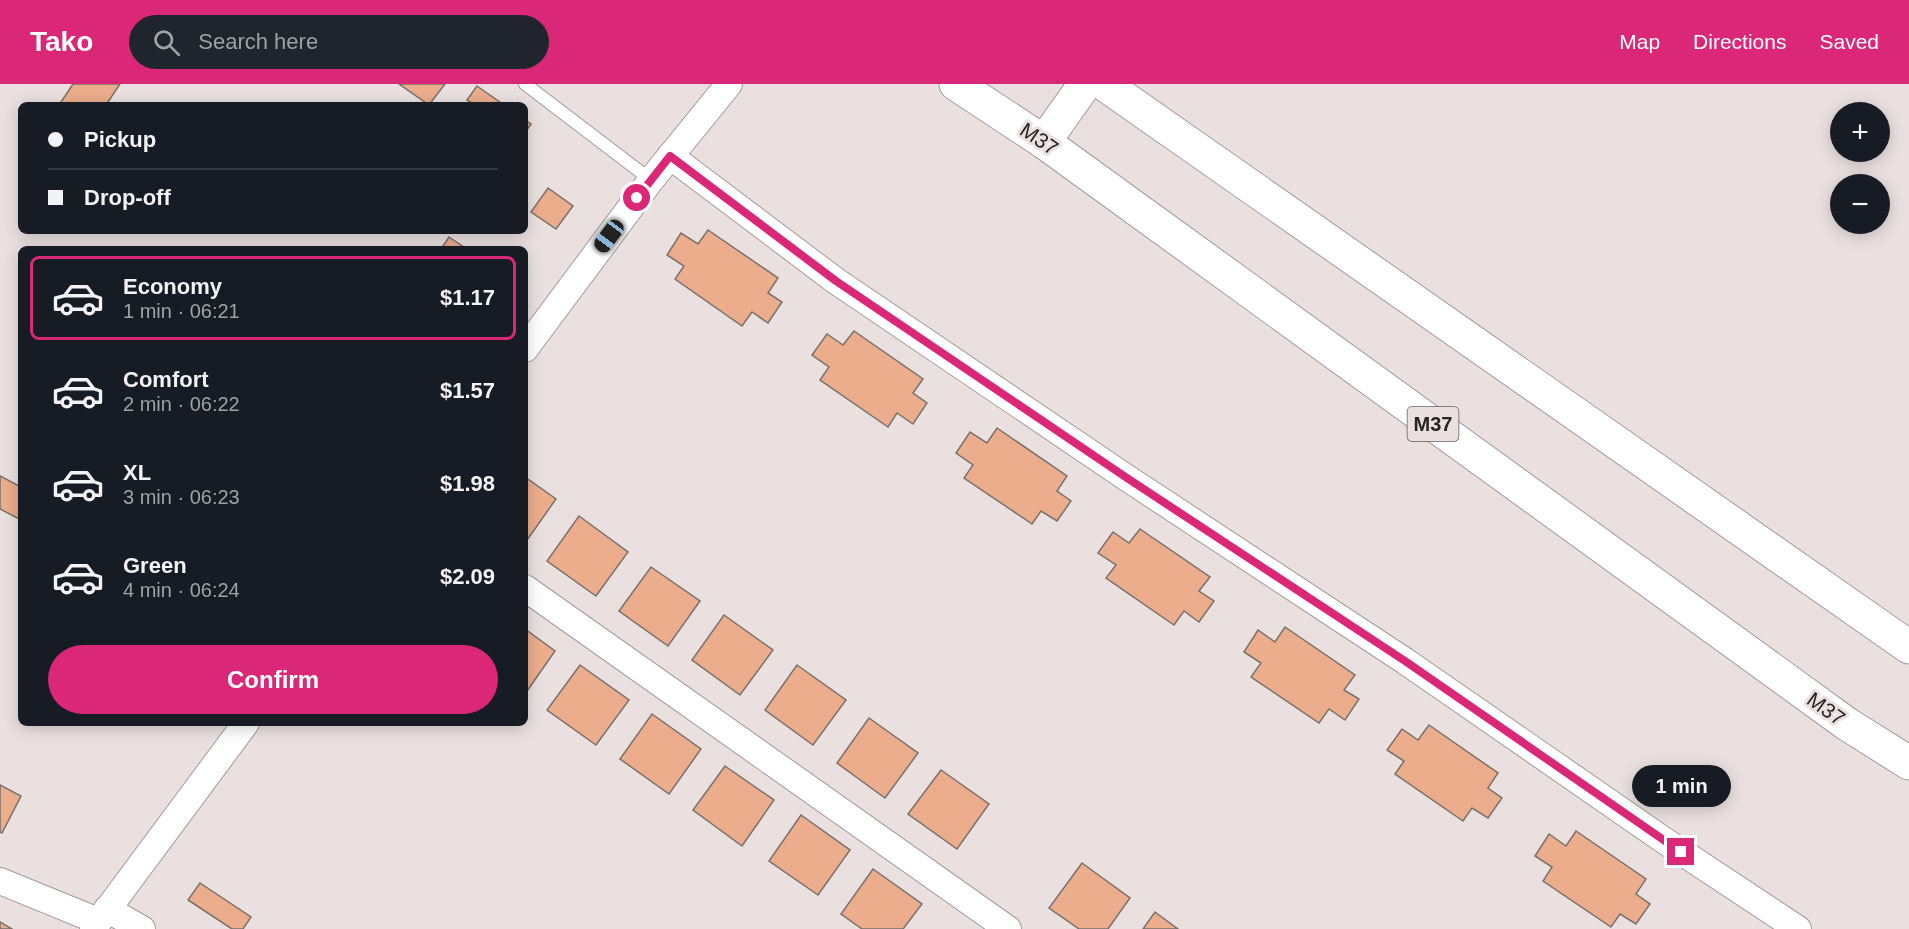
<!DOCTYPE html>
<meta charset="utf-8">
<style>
body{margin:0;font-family:Helvetica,sans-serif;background:#20242c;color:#f1f3f6;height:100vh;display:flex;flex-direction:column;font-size:22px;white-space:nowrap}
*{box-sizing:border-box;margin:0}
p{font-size:20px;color:#9ea1a6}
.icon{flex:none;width:33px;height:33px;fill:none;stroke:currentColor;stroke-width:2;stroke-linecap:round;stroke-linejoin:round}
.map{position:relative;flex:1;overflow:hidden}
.side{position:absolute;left:18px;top:162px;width:510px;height:480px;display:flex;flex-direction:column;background:#171b24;border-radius:9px;box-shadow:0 3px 15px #0003}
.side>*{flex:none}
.guide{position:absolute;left:18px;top:18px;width:510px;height:132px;border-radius:9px;box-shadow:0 3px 15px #0003;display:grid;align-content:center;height:132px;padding:0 30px;background:#171b24}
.fabs{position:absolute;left:1830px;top:18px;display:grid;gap:12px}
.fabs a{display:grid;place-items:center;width:60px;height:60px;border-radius:50%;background:#171b24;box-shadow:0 3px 15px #0003;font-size:30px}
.end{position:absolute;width:27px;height:27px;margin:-14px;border:8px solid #db2777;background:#fff;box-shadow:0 0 0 3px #fff}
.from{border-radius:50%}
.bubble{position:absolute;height:42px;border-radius:21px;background:#171b24;box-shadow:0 3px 15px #0003;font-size:20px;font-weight:600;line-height:42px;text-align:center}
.car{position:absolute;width:18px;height:36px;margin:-18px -9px;border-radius:8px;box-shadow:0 0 4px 2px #0007;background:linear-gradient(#222 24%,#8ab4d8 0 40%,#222 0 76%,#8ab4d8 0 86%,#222 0)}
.guide b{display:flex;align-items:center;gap:21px;height:57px;font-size:22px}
.guide b+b{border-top:2px solid #363941}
.guide i{width:15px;height:15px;background:#f1f3f6}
ul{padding:10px 0 0;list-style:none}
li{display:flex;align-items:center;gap:18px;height:84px;margin:0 12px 9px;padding:0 18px;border:3px solid transparent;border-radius:9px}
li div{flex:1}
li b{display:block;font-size:22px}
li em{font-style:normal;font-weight:600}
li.on{border-color:#db2777}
li>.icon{width:54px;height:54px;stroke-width:1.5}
.cta{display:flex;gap:12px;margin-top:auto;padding:12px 30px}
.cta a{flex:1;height:69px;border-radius:36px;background:#db2777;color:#fff;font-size:24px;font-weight:600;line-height:69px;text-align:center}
header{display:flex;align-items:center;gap:36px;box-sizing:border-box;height:84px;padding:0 30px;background:#db2777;color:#fff}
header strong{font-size:28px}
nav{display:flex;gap:33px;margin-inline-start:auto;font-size:21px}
.search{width:420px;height:54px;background:#20242c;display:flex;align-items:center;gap:15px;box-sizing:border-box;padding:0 21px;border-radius:33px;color:#9ea1a6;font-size:22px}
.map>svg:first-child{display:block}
</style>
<header>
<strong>Tako</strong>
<div class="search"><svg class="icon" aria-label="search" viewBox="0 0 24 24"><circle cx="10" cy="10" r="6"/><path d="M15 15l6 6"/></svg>Search here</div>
<nav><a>Map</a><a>Directions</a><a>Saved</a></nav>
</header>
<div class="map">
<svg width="1909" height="845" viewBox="0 0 1909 845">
<rect width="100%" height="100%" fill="#ebe0e0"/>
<g fill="#ebad8c" stroke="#79706c" stroke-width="1.5">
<path d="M73,0h47l-14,21h-47z"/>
<path d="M399,0h46l-16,21z"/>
<path d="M477,2l27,19h-29l-8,-5z"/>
<path d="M525,36l6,4 -6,9z"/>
<path d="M548,104l25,18 -17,23 -25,-17z"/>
<path d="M708,146l70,48 -10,15 14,9 -14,21 -16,-11 -10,14 -67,-47 9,-13 -17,-11 14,-22 17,11z"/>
<path d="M449,153l18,12h-26z"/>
<path d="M854,247l69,48 -10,14 14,10 -14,21 -16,-11 -9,14 -68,-47 9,-13 -17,-12 15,-21 16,11z"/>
<path d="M997,344l70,48 -10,15 14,10 -14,20 -16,-10 -9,13 -68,-46 9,-13 -17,-12 14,-21 17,11z"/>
<path d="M0,392l21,11v33l-21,-11z"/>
<path d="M525,393l31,22 -31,44z"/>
<path d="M579,432l49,36 -32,44 -49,-35z"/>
<path d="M1140,445l70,48 -11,14 15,10 -15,21 -15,-11 -10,14 -68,-47 10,-13 -18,-12 15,-21 16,11z"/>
<path d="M651,483l49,34 -32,45 -49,-35z"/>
<path d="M724,531l49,35 -33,45 -48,-35z"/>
<path d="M1285,543l70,48 -11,15 15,9 -14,21 -16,-11 -10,14 -68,-46 10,-14 -17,-11 14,-22 17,12z"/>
<path d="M525,545l30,22 -30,43z"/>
<path d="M580,581l49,35 -33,45 -49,-35z"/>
<path d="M797,581l49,35 -33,45 -48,-35z"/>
<path d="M652,630l49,35 -32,45 -49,-35z"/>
<path d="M869,634l49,35 -33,45 -48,-35z"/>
<path d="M1429,641l69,48 -10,15 14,10 -14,20 -16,-10 -9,13 -68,-47 9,-13 -17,-11 15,-21 16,11z"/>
<path d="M725,682l49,34 -32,46 -49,-36z"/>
<path d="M941,686l48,34 -32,45 -49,-35z"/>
<path d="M0,701l21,11 -19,37 -2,-1z"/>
<path d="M801,731l49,35 -32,45 -49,-34z"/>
<path d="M1576,747l70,48 -10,15 14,10 -14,20 -16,-10 -9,13 -68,-46 9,-14 -17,-11 14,-22 17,12z"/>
<path d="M1082,779l48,35 -22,31h-29l-30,-21z"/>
<path d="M873,785l49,35 -19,25h-41l-21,-15z"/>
<path d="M200,799l51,34 -8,12h-11l-44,-29z"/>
<path d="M1155,828l23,17h-35z"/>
<path d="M0,838l12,7h-12z"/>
</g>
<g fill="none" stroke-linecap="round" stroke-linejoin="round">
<g stroke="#a49999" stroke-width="14">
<path id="service" d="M525,0l126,96"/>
</g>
<g stroke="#a49999" stroke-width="28">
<g id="minor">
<path d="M670,72l166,125 291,197 278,183 257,178 136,90"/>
<path d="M525,265l126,-169 78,-96"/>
<path d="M525,504l483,341"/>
<path d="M0,797l98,40"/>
<path d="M107,825l35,20"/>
<path d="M93,845l153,-206"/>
</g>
</g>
<g stroke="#a49999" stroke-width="35">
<g id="trunk">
<path d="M956,0l88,58 803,582 62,39"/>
<path d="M1104,0l805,563"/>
<path d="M1044,58l41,-58"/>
</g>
</g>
<use href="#service" stroke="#fff" stroke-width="12"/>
<use href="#minor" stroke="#fff" stroke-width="26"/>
<use href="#trunk" stroke="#fff" stroke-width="33"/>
</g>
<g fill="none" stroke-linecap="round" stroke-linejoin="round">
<path stroke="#db2777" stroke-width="8" d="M637,114l33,-42 166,125 291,197 278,183 276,191"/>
</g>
<g text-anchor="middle" stroke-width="6" stroke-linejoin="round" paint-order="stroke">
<rect fill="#ebe0e0" stroke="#625c5c" stroke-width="1.5" x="1407.5" y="323" width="51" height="34" rx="4.5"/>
<g font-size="20" font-weight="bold" fill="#282424">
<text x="1433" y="347">M37</text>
</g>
<g font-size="21" fill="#282424" stroke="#ebe0e0">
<text transform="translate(1039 55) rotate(34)" y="7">M37</text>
<text transform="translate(1826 625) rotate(36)" y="7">M37</text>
</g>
</g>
</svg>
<div class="fabs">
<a>+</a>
<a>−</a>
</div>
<i class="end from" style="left:637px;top:114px"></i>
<i class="end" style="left:1681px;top:768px"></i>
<div class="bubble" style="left:1632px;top:681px;width:99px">1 min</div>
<i class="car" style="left:609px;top:152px;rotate:217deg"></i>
<div class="guide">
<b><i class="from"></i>Pickup</b>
<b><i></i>Drop-off</b>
</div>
<section class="side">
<ul>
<li class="on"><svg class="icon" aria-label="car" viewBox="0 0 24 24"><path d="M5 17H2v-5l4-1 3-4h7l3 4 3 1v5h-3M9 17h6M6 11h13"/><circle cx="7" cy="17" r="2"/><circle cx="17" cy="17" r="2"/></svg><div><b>Economy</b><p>1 min · 06:21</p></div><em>$1.17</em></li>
<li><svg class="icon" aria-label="car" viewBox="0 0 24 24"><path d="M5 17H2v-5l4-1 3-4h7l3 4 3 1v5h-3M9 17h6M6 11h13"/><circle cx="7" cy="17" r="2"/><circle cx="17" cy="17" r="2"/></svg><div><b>Comfort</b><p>2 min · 06:22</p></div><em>$1.57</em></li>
<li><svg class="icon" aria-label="car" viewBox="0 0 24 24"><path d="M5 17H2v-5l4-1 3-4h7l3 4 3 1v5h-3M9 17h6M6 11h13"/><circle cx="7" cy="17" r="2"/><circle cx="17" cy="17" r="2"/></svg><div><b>XL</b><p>3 min · 06:23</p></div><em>$1.98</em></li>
<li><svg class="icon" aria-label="car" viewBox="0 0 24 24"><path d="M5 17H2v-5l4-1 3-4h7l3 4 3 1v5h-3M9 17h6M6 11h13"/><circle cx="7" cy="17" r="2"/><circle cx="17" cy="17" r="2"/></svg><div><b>Green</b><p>4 min · 06:24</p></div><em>$2.09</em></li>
</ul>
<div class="cta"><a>Confirm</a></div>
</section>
</div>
